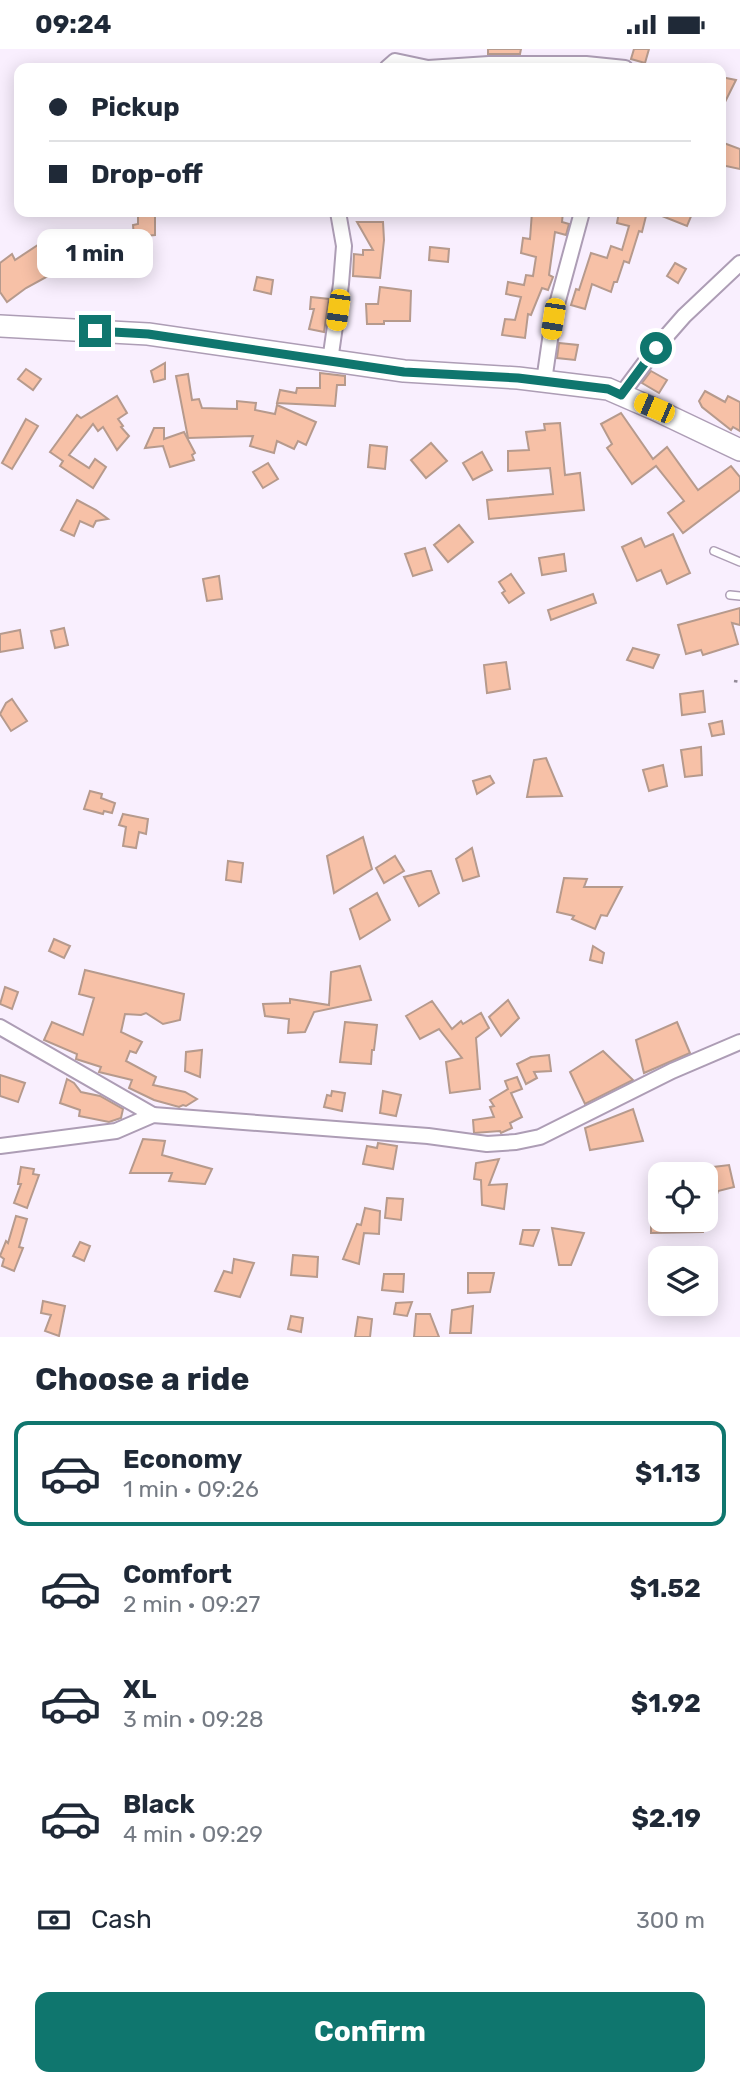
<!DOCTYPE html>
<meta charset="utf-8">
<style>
body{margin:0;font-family:Rubik,sans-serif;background:#f6f6f7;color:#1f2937;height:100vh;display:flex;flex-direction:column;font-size:26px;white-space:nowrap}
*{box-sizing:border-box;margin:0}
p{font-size:23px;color:#747a83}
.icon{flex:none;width:38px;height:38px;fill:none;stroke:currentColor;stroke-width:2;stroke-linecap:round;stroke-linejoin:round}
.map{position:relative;height:1288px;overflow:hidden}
.details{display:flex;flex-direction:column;background:#fff;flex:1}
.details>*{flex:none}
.top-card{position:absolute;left:14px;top:14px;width:712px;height:154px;border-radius:14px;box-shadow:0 4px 18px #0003;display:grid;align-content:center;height:154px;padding:0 35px;background:#fff}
.buttons{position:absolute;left:648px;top:1113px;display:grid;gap:14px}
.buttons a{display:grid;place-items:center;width:70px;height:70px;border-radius:14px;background:#fff;box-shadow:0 4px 18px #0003;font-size:35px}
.end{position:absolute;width:32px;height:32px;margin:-16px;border:9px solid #0f766e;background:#fff;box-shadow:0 0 0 4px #fff}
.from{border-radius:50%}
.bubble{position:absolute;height:49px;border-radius:14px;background:#fff;box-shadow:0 4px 18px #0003;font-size:23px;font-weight:700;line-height:49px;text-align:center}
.car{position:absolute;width:21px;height:42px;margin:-21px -10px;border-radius:9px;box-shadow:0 0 5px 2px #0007;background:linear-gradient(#f5c518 24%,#345 0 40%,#f5c518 0 76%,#345 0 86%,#f5c518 0)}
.top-card b{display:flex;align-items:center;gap:24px;height:66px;font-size:26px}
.top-card b+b{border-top:2px solid #e0e1e3}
.top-card i{width:18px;height:18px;background:#1f2937}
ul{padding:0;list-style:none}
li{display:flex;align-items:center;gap:21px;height:105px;margin:0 14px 10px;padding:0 21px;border:4px solid transparent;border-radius:14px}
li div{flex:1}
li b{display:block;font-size:26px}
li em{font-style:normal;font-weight:700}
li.current{border-color:#0f766e}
li>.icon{width:63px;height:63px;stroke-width:1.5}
h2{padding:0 35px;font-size:32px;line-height:84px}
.pay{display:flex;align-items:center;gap:18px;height:77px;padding:0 35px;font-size:26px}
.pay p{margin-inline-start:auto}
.button{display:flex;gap:14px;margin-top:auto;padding:14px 35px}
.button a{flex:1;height:80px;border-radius:14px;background:#0f766e;color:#fff;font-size:28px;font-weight:700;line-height:80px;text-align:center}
.status{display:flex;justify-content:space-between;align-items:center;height:49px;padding:0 35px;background:#fff;direction:ltr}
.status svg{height:19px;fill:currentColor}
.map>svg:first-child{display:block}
</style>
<div class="status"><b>09:24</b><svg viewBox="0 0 49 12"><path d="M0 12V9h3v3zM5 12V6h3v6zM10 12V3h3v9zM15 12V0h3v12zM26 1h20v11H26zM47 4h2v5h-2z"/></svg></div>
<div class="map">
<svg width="740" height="1288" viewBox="0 0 740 1288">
<rect width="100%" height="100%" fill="#f9effe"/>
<g fill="#f7c1a7" stroke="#b69a8d" stroke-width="2">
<path d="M488,0h33l-1,5h-32z"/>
<path d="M634,0h15l-4,14 -14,-4z"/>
<path d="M721,28l15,3 -15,30z"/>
<path d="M721,93l19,7v20l-19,-4z"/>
<path d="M532,163h31l-1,10 7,2 -3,11 -11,-3 -6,43 4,2 -5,13 -6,-2 -11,27 -3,-1 -3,24 -23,-3 3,-16 10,1 6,-23 -15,-3 2,-12 16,3 2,-10 7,1 3,-19 -15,-4 2,-15 7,1z"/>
<path d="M619,163h28l-5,20 -3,-1 -10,32 -5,-2 -7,21h-3l-3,10 -19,-8 -7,25 -14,-4 5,-16 3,1 12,-37 16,5 4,-12 11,4 7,-24 -12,-3z"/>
<path d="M652,163h33l7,2 -5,12z"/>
<path d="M138,166h17v20l-21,2 -1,-12 5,-1z"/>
<path d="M357,173h26l1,18 -4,38 -27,-2 1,-22 9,1v-5h10z"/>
<path d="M44,192l15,29 -33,18 -19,14 -7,-10v-29l12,-9 3,6z"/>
<path d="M430,198l19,2 -1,13 -19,-2z"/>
<path d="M675,214l11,6 -8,14 -11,-7z"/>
<path d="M257,228l16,3 -2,14 -17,-4z"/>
<path d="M380,238l31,4 -1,30h-26v3h-17l-1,-20h12z"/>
<path d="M311,248l18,2 -5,33 -15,-3 5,-20h-4z"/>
<path d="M559,294l19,2 -3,15 -18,-2z"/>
<path d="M165,314v16l-11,3 -3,-11z"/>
<path d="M26,320l15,10 -8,11 -15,-11z"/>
<path d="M651,322l16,9 -8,13 -17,-10z"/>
<path d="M320,324l25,3v9h-8l-2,21 -58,-3 3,-13 16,3 1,-5h23z"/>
<path d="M188,325l4,26 7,-1 3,9 35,1v-8l19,2 -1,7 20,4 2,-9 39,17 -10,23 -8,-4 -4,8 -17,-8 -3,12 -24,-7 3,-10 -65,2 -12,-62z"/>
<path d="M705,342l20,11 3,-6 12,6v29l-7,-4 -2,3 -29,-23 -3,-6z"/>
<path d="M117,347l10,17 -9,6 5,7 -2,1 8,9 -12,14 -14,-23 -5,4 -5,-7 -24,31 20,13 6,-9 11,8 -13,21 -33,-22 3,-5 -13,-9 27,-37 4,3z"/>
<path d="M621,364l32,46 14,-12 31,43 33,-24 9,11v13l-57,43 -15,-20 16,-12 -28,-35 -24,18 -25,-36 5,-4 -11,-20z"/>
<path d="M26,370l12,7 -26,43 -10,-6z"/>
<path d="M560,374l5,52 15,-2 4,37 -95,9 -2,-19 66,-6 -3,-26 -42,3v-20l21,-1 -3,-18 19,-2 -1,-6z"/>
<path d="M154,379h10v11l20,-7 11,21 -3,2 2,5 -24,7 -7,-21 -18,2z"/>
<path d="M431,394l16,18 -21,17 -15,-18z"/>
<path d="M370,396l17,2 -2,22 -17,-2z"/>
<path d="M482,403l10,18 -19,10 -10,-17z"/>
<path d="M268,414l10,16 -15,9 -10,-16z"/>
<path d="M77,451l19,10 12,9 -12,2 -3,6 -13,-6 -6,15 -13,-6z"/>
<path d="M459,476l14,17 -25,20 -14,-17z"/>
<path d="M673,485l17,39 -23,11 -6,-14 -24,11 -15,-34 19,-9 4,9z"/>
<path d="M425,499l7,22 -19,6 -8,-22z"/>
<path d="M564,505l2,17 -24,4 -3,-17z"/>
<path d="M511,525l13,19 -15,10 -7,-10 3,-2 -6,-9z"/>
<path d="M219,527l3,23 -15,2 -4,-22z"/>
<path d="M593,545l3,9 -45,17 -3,-10z"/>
<path d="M740,559v17l-8,-2 6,21 -35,11 -2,-5 -15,4 -8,-29z"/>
<path d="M64,579l4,17 -13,3 -4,-17z"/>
<path d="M20,581l3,18 -23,4v-18z"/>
<path d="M633,599l26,7 -6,13 -26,-8z"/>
<path d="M506,613l4,27 -23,4 -3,-28z"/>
<path d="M703,642l2,21 -23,3 -2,-21z"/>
<path d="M12,650l15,22 -16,10 -11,-17 6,-11z"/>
<path d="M722,672l2,13 -12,2 -3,-12z"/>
<path d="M701,698l1,28 -17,2 -4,-27z"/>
<path d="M546,709l16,38 -35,1 7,-37z"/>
<path d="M663,716l4,21 -18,5 -6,-21z"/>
<path d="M490,727l4,7 -17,11 -4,-13z"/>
<path d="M90,742l12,3 -1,4 14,5 -3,10 -8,-2 -1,3 -19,-5z"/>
<path d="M123,765l25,5 -2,15 -7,-2 -3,16 -13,-2 3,-19 -7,-2z"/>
<path d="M363,788l9,32 -38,24 -7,-37z"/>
<path d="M472,799l7,28 -16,5 -7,-22z"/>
<path d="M395,807l9,15 -20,12 -8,-15z"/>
<path d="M228,812l15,2 -2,19 -15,-2z"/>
<path d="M427,822h4l8,22 -20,13 -15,-29z"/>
<path d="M564,829l23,1 -3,8h38l-15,29 -6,-1 -6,14 -23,-10 2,-3 -17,-4z"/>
<path d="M377,844l13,27 -30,19 -10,-30z"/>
<path d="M54,890l16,7 -6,12 -15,-7z"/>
<path d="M593,897l11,7 -2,10 -12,-3z"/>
<path d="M360,917l11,34 -57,12 -9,20 -17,1 1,-14 -24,-3 -2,-12 27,-1v-4l39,6 2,-33z"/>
<path d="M85,921l99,24 -4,26 -17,4 -17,-11 -5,2 -16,-1 -4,18 21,10 -6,11 -6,-2 -4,10 30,16 -3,8 32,7 12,7 -11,7 -3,-1 -4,2 -25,-7 -25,-12 3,-8 -33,-8 2,-5 -25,-8 1,-5 -33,-14 8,-18 31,13 11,-37 -15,-4z"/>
<path d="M5,938l13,5 -6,17 -12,-5z"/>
<path d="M508,951l11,18 -18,18 -12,-19z"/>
<path d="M432,952l20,28 9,-8 2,3 18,-11 8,15 -13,10 4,51 -30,4 -4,-31 16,-4 -23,-29 -19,10 -14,-23z"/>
<path d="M345,973l32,3 -3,25h-2l-1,14 -31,-2z"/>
<path d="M677,973l13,31 -46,20 -8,-33z"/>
<path d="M202,1001l-2,27 -15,-6 1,-19z"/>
<path d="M603,1002l30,29 -48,24 -15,-32z"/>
<path d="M549,1006l2,16 -17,1 3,6 -11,6 -9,-20 14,-7z"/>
<path d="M0,1026l25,8 -7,19 -18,-6z"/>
<path d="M517,1028l5,12 -11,4 11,24 -12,6 2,5 -11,5 -1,-2 -26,2 -1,-13 21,-3 -4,-10 4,-1 -4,-6 18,-11 -3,-8z"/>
<path d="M67,1030l7,4 7,9 19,4 23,13 -2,9 -12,4 -30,-6 1,-6 -20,-7z"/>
<path d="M332,1042l13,2 -3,18 -18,-4 3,-12 4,1z"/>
<path d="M383,1042l18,4 -5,21 -16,-3z"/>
<path d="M633,1060l10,32 -53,9 -5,-22z"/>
<path d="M143,1090l22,2 -3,14 50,14 -7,15 -36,-3 3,-8h-42z"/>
<path d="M378,1094l19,3 -4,23 -30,-5 4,-18 10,2z"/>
<path d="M499,1110l-10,26 18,-1 -3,25 -22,-4 -1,-25 -7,-1 2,-16z"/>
<path d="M729,1116l5,22 -16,4 -5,17 -8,-12v-28z"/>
<path d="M21,1118l13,2 -1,5 6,1 -12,33 -13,-5 7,-19h-3z"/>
<path d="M387,1149l16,1 -2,21 -16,-2z"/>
<path d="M365,1159l15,3 -1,23 -15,-1 -5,31 -16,-5 14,-35 4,1z"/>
<path d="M16,1167l11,3 -8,28 4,1 -9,23 -12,-5 2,-7 -4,-3 6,-15 2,2z"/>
<path d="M651,1171h53l-1,12 -52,1z"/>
<path d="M552,1179l32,5 -13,32h-12z"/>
<path d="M523,1181h16l-6,16 -13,-2z"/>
<path d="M80,1193l10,4 -6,15 -11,-5z"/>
<path d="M293,1206l25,2 -1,20 -26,-2z"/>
<path d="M234,1210l20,4 -14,34 -25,-6 9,-20 8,2z"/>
<path d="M468,1224h26l-4,19 -22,1z"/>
<path d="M384,1225h20l-1,18 -21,-2z"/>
<path d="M43,1252l22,5 -6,30 -14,-5 6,-16 -10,-2z"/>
<path d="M412,1253l-5,14 -13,-2 2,-11z"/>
<path d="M473,1257l-2,27h-21l2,-23z"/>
<path d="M416,1265h14l9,23h-25z"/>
<path d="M291,1267l12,2 -2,14 -13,-3z"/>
<path d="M358,1268l14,2 -2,18h-15z"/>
</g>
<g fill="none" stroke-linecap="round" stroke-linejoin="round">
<g stroke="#ad9db5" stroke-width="10">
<g id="lane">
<path d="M714,502l26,11"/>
<path d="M730,546l10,1"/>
</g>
</g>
<g stroke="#ad9db5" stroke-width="18">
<g id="street">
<path d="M387,19l8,-7 33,7 61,-4h97l39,4"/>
<path d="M330,312l11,-77 3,-38 -6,-34"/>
<path d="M544,332l9,-62 29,-107"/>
<path d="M621,346l35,-47 28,-32 56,-53"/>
<path d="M0,978l153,88"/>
<path d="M0,1097l116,-15 37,-16 275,21 59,8 29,-2 24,-5 132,-66 68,-29"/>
</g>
</g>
<g stroke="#ad9db5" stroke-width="24">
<path id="secondary" d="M0,277l148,8 256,37 114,7 90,11 46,20 86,41"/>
</g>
<path stroke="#938a97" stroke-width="2.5" stroke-dasharray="3.5 5" stroke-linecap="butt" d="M734,632l6,1"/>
<use href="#lane" stroke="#fff" stroke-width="7"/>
<use href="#street" stroke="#fff" stroke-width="14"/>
<use href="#secondary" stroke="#fff" stroke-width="21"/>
</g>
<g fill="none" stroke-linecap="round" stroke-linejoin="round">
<path stroke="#0f766e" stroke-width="9" d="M95,282l53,3 256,38 114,6 90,11 13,6 35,-47"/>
</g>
</svg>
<div class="buttons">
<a><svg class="icon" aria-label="locate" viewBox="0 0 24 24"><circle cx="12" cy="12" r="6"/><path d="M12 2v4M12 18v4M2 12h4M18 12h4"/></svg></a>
<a><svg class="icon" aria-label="layers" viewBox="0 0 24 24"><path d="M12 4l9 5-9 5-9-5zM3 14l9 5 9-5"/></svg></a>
</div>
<i class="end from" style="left:656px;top:299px"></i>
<i class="end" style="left:95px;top:282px"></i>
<div class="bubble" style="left:37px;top:180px;width:116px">1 min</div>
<i class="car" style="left:338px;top:261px;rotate:188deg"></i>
<i class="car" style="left:553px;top:270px;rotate:189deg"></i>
<i class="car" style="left:654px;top:359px;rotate:293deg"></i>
<div class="top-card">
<b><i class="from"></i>Pickup</b>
<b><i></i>Drop-off</b>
</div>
</div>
<section class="details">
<h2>Choose a ride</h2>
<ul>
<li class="current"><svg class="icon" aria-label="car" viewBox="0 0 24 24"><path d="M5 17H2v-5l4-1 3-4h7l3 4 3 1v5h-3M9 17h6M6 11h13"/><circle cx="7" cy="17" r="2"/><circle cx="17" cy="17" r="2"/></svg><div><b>Economy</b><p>1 min · 09:26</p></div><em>$1.13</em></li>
<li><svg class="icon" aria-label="car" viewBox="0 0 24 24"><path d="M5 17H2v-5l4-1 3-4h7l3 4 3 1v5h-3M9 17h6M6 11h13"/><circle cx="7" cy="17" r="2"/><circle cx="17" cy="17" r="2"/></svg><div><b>Comfort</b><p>2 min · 09:27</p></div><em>$1.52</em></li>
<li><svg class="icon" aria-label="car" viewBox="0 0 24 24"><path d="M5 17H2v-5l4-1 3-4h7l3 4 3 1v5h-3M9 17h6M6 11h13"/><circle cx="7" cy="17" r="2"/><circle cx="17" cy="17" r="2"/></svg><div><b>XL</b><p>3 min · 09:28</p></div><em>$1.92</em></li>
<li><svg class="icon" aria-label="car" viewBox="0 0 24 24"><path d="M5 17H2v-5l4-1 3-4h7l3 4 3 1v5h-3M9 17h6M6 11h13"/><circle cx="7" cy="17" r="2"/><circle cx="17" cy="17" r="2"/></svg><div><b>Black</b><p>4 min · 09:29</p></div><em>$2.19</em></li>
</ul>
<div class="pay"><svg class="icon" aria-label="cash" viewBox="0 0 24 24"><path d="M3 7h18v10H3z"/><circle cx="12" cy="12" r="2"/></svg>Cash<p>300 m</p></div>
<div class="button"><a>Confirm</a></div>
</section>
